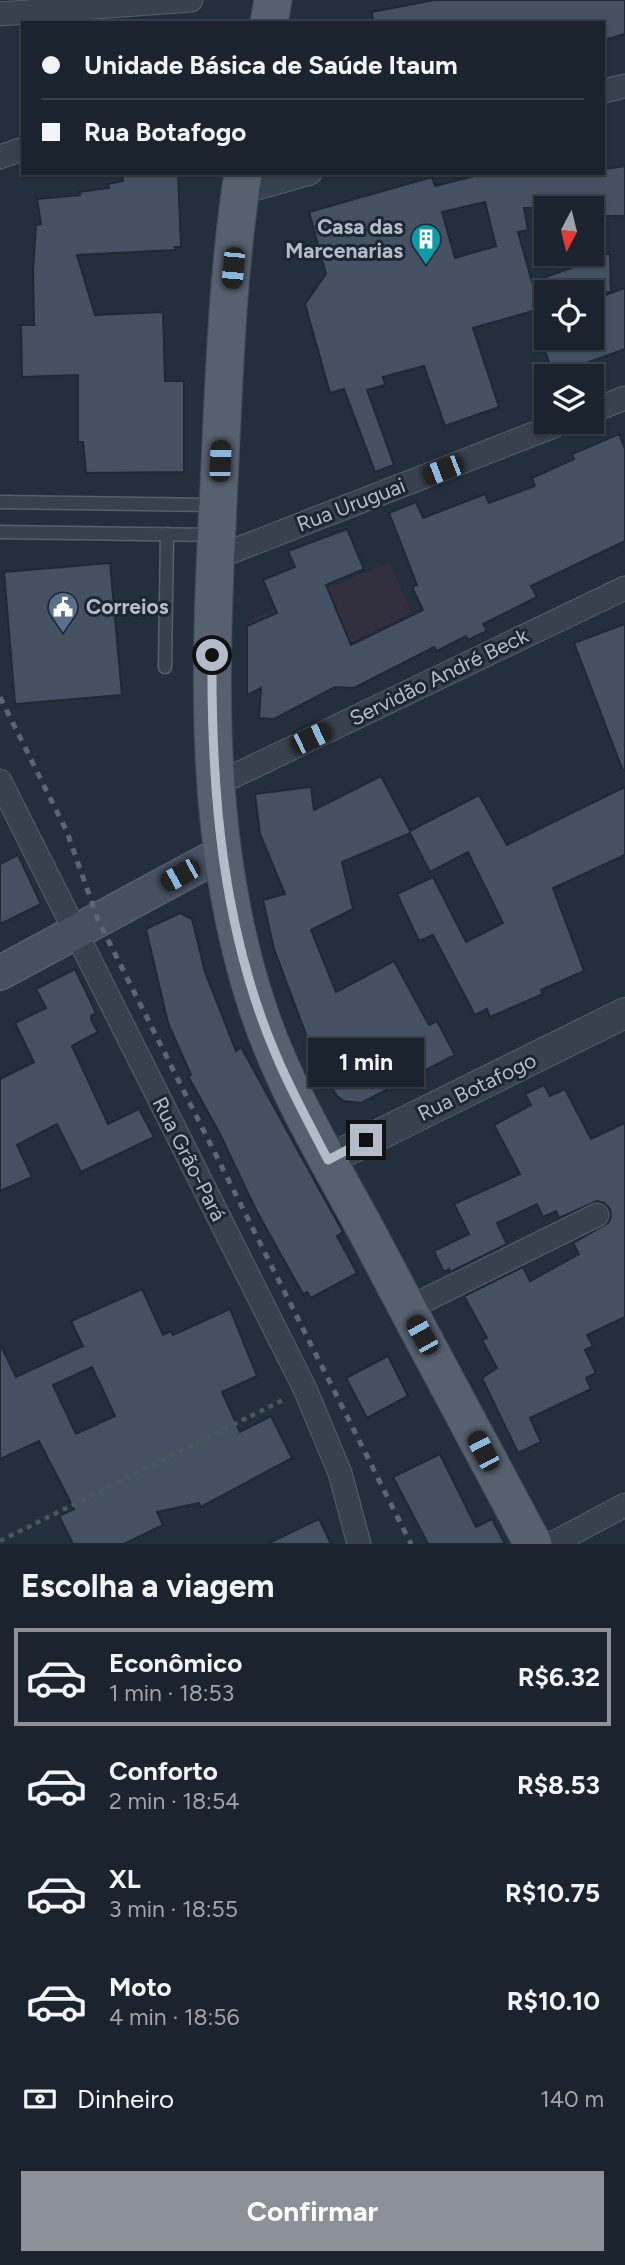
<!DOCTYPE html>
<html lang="pt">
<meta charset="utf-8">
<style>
body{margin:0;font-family:Figtree,sans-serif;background:#282f3a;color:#f1f3f6;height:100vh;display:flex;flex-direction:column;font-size:26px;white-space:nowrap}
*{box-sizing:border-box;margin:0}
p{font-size:23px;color:#a0a4aa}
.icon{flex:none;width:38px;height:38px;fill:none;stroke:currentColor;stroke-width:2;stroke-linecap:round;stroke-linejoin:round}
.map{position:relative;height:1544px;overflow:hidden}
.sheet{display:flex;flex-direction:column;background:#1b232e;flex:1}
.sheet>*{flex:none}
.banner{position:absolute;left:21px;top:21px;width:584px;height:154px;border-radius:0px;box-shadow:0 2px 5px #0004,0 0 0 2px #39404a;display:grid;align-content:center;height:154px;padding:0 21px;background:#1b232e}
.needle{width:46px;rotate:187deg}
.fabs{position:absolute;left:534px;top:196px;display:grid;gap:14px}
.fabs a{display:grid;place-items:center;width:70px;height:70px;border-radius:0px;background:#1b232e;box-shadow:0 2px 5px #0004,0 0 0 2px #39404a;font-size:35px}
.end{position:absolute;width:32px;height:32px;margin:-16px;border:9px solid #b4bcc9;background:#111;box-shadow:0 0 0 4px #111}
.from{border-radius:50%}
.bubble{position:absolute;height:49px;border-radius:0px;background:#1b232e;box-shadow:0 2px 5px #0004,0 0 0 2px #39404a;font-size:23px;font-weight:700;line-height:49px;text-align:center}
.car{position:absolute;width:21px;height:42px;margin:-21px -10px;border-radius:9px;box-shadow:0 0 5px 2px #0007;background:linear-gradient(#222 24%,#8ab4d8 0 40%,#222 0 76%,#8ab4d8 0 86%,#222 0)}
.banner b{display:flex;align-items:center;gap:24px;height:66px;font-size:26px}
.banner b+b{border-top:2px solid #39404a}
.banner i{width:18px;height:18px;background:#f1f3f6}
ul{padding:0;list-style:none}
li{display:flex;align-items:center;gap:21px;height:98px;margin:0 14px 10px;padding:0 7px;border:4px solid transparent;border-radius:0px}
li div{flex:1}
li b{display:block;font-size:26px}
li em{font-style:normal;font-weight:700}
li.selected{border-color:#8c9099}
li>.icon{width:63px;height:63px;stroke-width:1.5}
h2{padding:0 21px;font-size:32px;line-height:84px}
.pay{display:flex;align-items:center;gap:18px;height:77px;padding:0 21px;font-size:26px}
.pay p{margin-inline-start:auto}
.action{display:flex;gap:14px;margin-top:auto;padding:14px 21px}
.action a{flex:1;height:80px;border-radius:0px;background:#8c9099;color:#fff;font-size:28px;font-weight:700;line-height:80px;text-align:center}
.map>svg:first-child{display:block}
</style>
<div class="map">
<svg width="625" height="1544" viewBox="0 0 625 1544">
<rect width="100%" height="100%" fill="#242f3e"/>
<path fill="#32303f" d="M389,563l23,49 -165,83 1,-74z"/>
<g fill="#455162" stroke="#1f2835" stroke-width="2" fill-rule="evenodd">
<path d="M434,0h191v34l-21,6v-17h-231l-1,-11z"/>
<path d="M625,166v50h-33v-8h-68l4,22 -10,2 14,50 53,-19v-9h25l1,38h-76l5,17 -67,19 26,79 -54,19 -21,-60 -41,11 2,8 -18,5 27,75 -19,7 -31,-83 -14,4 -25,-89 21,-30 -17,-62 123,-35 3,9 51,-13h118v-4zM485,202l11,44 -41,12 -13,-46z"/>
<path d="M122,173h56l3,74h-6v3l-98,5 18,60 68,-3 2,69h19v91l-98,1 -3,-31h-5v-67l-56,2 -1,-52h13l-1,-54 3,-46 5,-1 -4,-25 43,-4 -1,-3 30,-4 -1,-4 15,-3z"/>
<path d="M625,288v61l-72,26 -12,-37h51v-38z"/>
<path d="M619,434l6,14v93l-94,45 6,11 -54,27 4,7 -19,9 -2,-4 -29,15 -3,-4 -80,41 -19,-1 -61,32 -15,-1 2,-30 -14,7v-69l30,-13 -14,-33 32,-13 -7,-16 59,-22 17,40 -38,16 25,60 72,-35 -11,-23 5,-2 -28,-72 27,-11 7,16 62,-24 4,9 46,-17 -3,-8 42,-19 -2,-5z"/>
<path d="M110,563l12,132 -107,9 -11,-132z"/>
<path d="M625,624v147h-2l-49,-128z"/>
<path d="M381,776l29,55 69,-36 28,50 118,-58v68l-72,33 31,83 -43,19 2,4 -53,23 -3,-8 -12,6 -42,-80 -14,6 -22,-47 36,-17 33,65 37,-19 -35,-71 -38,20 -20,-39 -68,29 11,47 -42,21 25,62 58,-31 35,64 8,-4 18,34 -94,48 -17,-2 -7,-5 -20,-32 -43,-115 -11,-49 22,-6 -25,-60 -5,-40 56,-7 3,23z"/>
<path d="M18,855l23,49 -41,20v-60z"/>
<path d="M180,913l12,6 13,53 31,79 5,-4 82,149 20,36 -6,4 20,37 -46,25 -4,-6 -4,2 -47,-84 -36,-76 -32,-58 3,-1 -23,-52 -22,-94z"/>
<path d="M75,969l21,44 -5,3v4l7,12 -26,14 36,78 31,-15 15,28 -73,35 -24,-48 -40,21 15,32 -32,14v-112l34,-17 -19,-39 31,-15 -10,-19z"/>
<path d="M544,1085l6,11 15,-7 26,50 34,-16v194l-38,18 6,11 -8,4 11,23 -10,5 5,11 -61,29 11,24 -23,11 -36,-75 15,-10 -15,-28 5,-2 -23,-42 59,-29 7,14 49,-27 -6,-11 35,-20 3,-6 -1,-8 -6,-6 -7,-2 -38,17 -3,-7 -13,6 -6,-13 -40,19 10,21 -57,28 -1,-3 -5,3 -10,-21 35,-17 -15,-30 66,-30 -26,-49 37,-20 -6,-11z"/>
<path d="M142,1289l21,46 8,-4 2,4 57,-26 27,67 -35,16 18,40 31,-16 21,42 -91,49 -2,-4 -42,9 6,13 -39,19h-51l-14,-28 15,-7 -35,-68 -39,18v-115l16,33 67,-31 -12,-25zM92,1367l23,49 -39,18 -23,-49z"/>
<path d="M388,1356l20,40 -41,22 -21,-40z"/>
<path d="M440,1454l36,73 16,-8 13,25h-77l-35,-67z"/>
<path d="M319,1519l12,25h-64z"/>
</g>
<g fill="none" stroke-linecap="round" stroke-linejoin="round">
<g stroke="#565f6c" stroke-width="15">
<g id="service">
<path d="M0,502l214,3"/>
<path d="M0,532l213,3"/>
<path d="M165,667l2,-133"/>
</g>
</g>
<g stroke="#565f6c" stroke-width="25">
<g id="minor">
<path d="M0,14l191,-14"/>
<path d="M604,91l21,-5"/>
<path d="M0,157l23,-8"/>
<path d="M240,193l70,-20"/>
<path d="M592,411l33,-13"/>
<path d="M215,558l349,-136"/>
<path d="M0,781l305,608 35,84 19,71"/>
<path d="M215,785l410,-197"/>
<path d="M407,1309l190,-94"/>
<path d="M552,1544l73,-39"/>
</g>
</g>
<g stroke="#565f6c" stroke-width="32">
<path id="tertiary" d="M328,1160l297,-147"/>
</g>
<g stroke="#565f6c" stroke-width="36">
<path id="secondary" d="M0,973l222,-120"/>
</g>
<g stroke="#414a57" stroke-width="39">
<g id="primary">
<path d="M269,23l4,-23"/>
<path d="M243,173c-16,103 -19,208 -24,311 -9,177 -18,354 39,525 26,78 69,149 108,221 55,105 111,209 167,314"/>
</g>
</g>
<path stroke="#44595c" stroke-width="4.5" stroke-dasharray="5 5" stroke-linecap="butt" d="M0,1541l283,-141"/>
<use href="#service" stroke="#38414e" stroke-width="12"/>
<use href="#minor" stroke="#38414e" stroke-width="23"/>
<use href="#tertiary" stroke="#38414e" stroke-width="30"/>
<use href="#secondary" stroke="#465061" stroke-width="33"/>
<use href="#primary" stroke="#56606e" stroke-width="37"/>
<path stroke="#5a6575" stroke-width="5" stroke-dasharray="7 7" stroke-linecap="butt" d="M0,697l67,135 31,88 313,624"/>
</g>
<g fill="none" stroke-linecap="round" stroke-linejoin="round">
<path stroke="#b4bcc9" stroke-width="9" d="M212,655c-1,135 10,274 64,400 15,36 34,70 52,105l38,-20"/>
</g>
<defs>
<g id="building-pin" transform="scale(1.575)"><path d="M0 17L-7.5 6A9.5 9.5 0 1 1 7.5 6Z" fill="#0f9aa8" stroke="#1d2633"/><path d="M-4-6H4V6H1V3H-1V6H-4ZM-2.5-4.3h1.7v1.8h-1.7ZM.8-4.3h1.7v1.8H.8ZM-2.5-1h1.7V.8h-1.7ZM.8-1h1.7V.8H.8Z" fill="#fff"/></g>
<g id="civic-pin" transform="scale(1.575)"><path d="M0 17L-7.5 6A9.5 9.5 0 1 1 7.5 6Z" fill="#5c6f8a" stroke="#1d2633"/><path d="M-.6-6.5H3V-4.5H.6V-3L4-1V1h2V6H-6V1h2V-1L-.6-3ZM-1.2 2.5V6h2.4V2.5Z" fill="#fff"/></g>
</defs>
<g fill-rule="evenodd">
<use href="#building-pin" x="426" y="239"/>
<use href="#civic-pin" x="63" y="607"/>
</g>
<g text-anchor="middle" stroke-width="6" stroke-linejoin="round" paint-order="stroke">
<g font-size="21" font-weight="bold" fill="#b4bcc9" stroke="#1d2633" text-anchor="end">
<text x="403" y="234">Casa das<tspan x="403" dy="24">Marcenarias</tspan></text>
<text x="86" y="614" text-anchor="start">Correios</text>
</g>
<g font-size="21" fill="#b4bcc9" stroke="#1d2633">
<text transform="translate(351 505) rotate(-21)" y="7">Rua Uruguai</text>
<text transform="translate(439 677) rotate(-26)" y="7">Servidão André Beck</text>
<text transform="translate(477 1087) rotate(-26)" y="7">Rua Botafogo</text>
<text transform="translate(189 1159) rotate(63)" y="7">Rua Grão-Pará</text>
</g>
</g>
</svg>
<div class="fabs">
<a><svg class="needle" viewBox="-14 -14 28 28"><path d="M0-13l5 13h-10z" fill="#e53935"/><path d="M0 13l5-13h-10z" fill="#a0a4aa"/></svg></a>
<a><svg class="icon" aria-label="locate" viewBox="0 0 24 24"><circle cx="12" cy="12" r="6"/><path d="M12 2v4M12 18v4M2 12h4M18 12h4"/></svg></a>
<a><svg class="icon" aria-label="layers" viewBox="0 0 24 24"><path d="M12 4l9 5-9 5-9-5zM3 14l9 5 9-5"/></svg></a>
</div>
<i class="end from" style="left:212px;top:655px"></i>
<i class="end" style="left:366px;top:1140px"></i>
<div class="bubble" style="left:308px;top:1038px;width:116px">1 min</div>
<i class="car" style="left:233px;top:268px;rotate:185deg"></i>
<i class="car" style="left:220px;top:461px;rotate:2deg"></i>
<i class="car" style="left:443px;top:470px;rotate:249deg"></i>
<i class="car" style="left:311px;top:738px;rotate:64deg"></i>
<i class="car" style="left:180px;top:875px;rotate:241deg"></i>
<i class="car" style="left:422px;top:1335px;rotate:331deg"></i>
<i class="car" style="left:483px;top:1451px;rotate:332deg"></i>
<div class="banner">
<b><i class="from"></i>Unidade Básica de Saúde Itaum</b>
<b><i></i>Rua Botafogo</b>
</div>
</div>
<section class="sheet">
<h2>Escolha a viagem</h2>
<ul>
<li class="selected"><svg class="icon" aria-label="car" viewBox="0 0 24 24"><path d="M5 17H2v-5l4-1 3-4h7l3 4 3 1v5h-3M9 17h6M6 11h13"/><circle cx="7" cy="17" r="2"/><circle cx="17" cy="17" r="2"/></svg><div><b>Econômico</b><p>1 min · 18:53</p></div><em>R$6.32</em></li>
<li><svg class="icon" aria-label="car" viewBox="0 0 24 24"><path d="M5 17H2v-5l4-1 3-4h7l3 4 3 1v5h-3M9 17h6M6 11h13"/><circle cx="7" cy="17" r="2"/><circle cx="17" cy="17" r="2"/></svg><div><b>Conforto</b><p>2 min · 18:54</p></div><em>R$8.53</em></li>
<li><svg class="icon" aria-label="car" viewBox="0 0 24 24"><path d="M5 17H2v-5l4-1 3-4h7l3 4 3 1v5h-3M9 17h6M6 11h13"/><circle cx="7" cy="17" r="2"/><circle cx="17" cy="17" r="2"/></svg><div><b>XL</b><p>3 min · 18:55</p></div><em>R$10.75</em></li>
<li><svg class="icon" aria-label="car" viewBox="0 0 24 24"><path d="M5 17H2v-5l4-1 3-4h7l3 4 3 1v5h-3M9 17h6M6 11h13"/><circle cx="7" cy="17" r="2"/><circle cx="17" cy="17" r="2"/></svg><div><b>Moto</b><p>4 min · 18:56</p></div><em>R$10.10</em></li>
</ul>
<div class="pay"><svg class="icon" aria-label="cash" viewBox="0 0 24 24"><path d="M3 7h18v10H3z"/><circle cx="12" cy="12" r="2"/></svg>Dinheiro<p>140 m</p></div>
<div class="action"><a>Confirmar</a></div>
</section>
